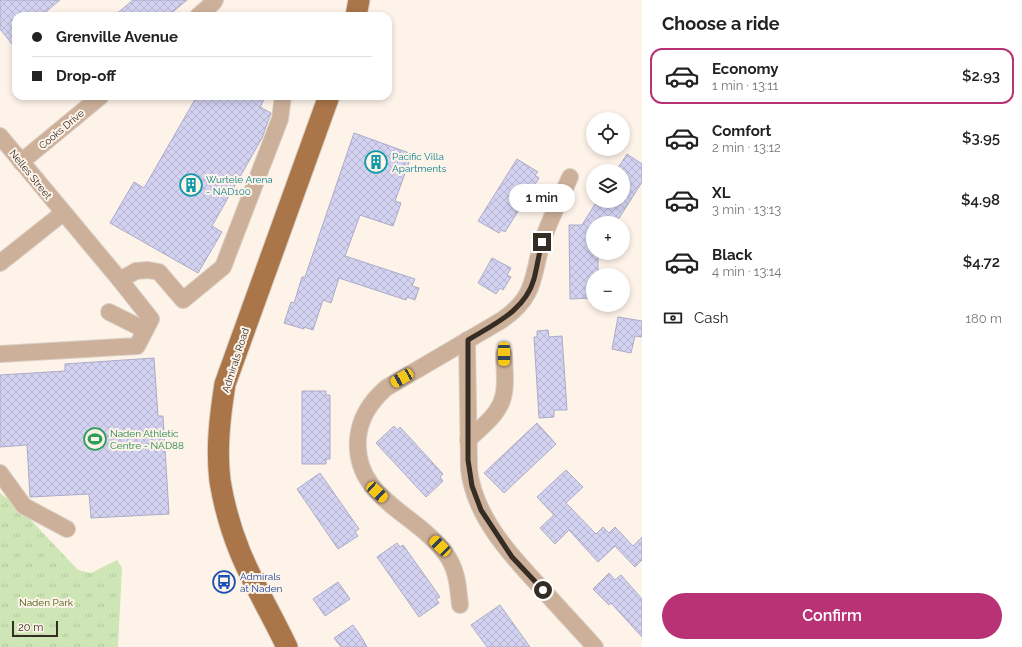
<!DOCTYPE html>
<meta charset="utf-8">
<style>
body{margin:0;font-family:Raleway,sans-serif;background:#f6f6f6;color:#222;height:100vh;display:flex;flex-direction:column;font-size:15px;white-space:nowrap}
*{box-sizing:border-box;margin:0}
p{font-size:13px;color:#767676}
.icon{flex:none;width:22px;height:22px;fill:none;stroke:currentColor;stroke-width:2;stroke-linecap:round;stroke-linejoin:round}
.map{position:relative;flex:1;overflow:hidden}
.drawer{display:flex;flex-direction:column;background:#fff;width:380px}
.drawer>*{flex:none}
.top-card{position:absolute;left:12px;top:12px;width:380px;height:88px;border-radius:12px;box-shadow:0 2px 6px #0003;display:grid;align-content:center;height:88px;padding:0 20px;background:#fff}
.fabs{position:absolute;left:586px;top:112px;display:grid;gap:8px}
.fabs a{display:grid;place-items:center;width:44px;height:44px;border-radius:50%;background:#fff;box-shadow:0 2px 6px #0003;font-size:20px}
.scale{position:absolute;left:12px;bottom:10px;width:46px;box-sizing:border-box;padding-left:4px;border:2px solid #352c23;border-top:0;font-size:11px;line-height:14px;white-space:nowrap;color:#352c23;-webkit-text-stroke:3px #fdf3e9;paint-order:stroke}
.end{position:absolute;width:18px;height:18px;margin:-9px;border:5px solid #352c23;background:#fff;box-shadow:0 0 0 2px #fff}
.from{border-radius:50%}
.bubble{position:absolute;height:28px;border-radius:14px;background:#fff;box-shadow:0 2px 6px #0003;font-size:13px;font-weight:600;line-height:28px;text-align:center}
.car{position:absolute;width:12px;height:24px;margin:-12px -6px;border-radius:5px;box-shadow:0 0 3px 1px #0007;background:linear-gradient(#f5c518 24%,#345 0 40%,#f5c518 0 76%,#345 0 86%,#f5c518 0)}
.top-card b{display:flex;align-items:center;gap:14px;height:38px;font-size:15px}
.top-card b+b{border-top:1px solid #e0e0e0}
.top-card i{width:10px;height:10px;background:#222}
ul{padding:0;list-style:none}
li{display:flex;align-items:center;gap:12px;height:56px;margin:0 8px 6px;padding:0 12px;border:2px solid transparent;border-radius:12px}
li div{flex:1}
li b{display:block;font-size:15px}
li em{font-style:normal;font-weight:600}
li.current{border-color:#b83275}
li>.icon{width:36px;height:36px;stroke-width:1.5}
h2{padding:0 20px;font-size:18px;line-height:48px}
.pay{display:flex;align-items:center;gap:10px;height:44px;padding:0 20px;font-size:15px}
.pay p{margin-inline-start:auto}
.button{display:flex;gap:8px;margin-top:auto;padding:8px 20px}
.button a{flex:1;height:46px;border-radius:24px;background:#b83275;color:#fff;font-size:16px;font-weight:600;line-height:46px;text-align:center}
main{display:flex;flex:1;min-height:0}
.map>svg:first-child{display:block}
</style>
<main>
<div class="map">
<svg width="642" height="647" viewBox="0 0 642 647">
<defs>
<pattern id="park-tufts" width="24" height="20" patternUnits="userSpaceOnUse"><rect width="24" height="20" fill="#cee6b5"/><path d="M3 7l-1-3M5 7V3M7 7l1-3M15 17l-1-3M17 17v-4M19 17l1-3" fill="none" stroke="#b2c59b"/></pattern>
<pattern id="building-cross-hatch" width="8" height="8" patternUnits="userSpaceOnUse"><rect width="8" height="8" fill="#d3d2f1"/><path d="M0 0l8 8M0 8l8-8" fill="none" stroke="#b6b4ce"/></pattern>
</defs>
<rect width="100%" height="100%" fill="#fdf3e9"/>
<path fill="url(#park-tufts)" d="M0,493l12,9 14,13 52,55 13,3 26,-13 5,8 -4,79h-118z"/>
<g fill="url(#building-cross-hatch)" stroke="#acabc8">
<path d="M0,0h60l-19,16h-25v33l-16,-20z"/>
<path d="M133,0h54l-19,16h-54z"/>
<path d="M197,96h69l-6,11 11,6 -9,25 -50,88 10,6 -24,41 -88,-50 24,-41 10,6z"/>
<path d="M354,133l58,21 -17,47 6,2 -8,23 -33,-11 -15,41 70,23 -3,7 7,2 -4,12 -8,-3 -1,3 -67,-22 -8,25 -8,-3 -10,30 -9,-3v2l-20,-6 7,-21 3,1 8,-26h3z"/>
<path d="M627,154l15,10v18l-26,41h-23v30h5v22h-5v23l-23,1 -1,-74h13l15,-24h26v-30h-7z"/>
<path d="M517,159l21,13 -3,3 4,3 -34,54 -4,-2 -2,3 -21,-12z"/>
<path d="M492,258l19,10 -4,7 4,2 -8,13 -3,-2 -4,6 -18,-11z"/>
<path d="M618,317l24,4v16l-7,-1 -4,17 -19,-4z"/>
<path d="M548,330l1,7 13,-1 5,74h-13v7l-15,1 -5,-81h3v-6z"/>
<path d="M154,358l4,58h5l6,98 -78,4 -2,-24 -59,3 -3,-52 -27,2v-72l65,-4v-7z"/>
<path d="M302,391h24v4h4v64h-4v5h-24z"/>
<path d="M537,423l19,21 -52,49 -20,-20z"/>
<path d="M394,426l3,4 3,-3 43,47 -3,3 3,4 -17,16 -50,-54z"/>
<path d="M566,470l17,17 -17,16 30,31 7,-7 6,6 6,-6 18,19 9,-9v23l-7,7 -20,-21 -17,16 -29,-32 -14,14 -15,-16 14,-13 -17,-18z"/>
<path d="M320,473l39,56 -4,3 3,4 -20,13 -41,-60z"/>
<path d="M397,543l3,4 3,-2 37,52 -4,2 3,4 -20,14 -42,-60z"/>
<path d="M609,573l6,7 6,-5 21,24v38l-31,-34 -2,2 -16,-16z"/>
<path d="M338,582l12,17 -25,17 -12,-17z"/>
<path d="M500,605l30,42h-43l-16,-22z"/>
<path d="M353,625l9,13 5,9h-26l-7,-9z"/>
</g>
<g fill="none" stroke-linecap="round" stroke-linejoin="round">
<g stroke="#d9cfc5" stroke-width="18">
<g id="minor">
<path d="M198,16l15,-13 2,-3"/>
<path d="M0,136l120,144 31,39 -14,27 -137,8"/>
<path d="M21,162l80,-66"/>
<path d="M0,263l63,-50"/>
<path d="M120,280l16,-9 12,-1 11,2 24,28 40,-33 57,-148 3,-23"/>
<path d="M109,312l36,18"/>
<path d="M467,340l2,129c5,48 43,88 75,122 17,19 34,37 51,56"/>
<path d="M468,440c12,-12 31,-25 35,-43 4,-13 1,-29 1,-43"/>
<path d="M0,473l24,33 43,23"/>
<path d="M460,605c-2,-19 -3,-37 -15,-52 -29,-40 -92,-55 -87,-115 2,-20 12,-36 28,-50l116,-68c38,-26 29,-49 43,-86 7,-19 17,-38 25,-57"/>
</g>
</g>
<g stroke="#d9cfc5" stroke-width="23">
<g id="major">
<path d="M356,16l3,-16"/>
<path d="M287,647c-15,-32 -34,-63 -47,-95 -9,-22 -16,-47 -20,-71 -4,-32 0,-65 5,-97l104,-288"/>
</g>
</g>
<use href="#minor" stroke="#cdb099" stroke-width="16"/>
<use href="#major" stroke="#a97549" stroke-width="21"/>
</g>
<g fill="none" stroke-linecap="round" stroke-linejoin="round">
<path stroke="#352c23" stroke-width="5" d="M542,242c-3,12 -5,25 -8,37 -9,32 -40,45 -66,61v120l4,26 9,24 31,47 31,33"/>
</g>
<defs>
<g id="building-ring" transform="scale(1.15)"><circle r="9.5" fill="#fdf3e9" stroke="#0f9aa8" stroke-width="1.5"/><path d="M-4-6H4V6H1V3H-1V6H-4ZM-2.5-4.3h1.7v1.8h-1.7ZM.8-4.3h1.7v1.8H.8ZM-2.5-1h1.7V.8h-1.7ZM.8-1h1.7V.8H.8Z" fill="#0f9aa8"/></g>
<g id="stadium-ring" transform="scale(1.15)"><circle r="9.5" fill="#fdf3e9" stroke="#2e9e5b" stroke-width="1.5"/><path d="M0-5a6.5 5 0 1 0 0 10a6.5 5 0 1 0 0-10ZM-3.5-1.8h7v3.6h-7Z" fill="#2e9e5b"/></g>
<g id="bus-ring" transform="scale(1.15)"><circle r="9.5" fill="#fdf3e9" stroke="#1a4fb4" stroke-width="1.5"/><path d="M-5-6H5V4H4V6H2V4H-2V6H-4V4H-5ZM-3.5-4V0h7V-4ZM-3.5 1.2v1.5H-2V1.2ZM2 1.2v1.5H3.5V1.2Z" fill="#1a4fb4"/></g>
</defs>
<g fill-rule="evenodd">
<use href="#building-ring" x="376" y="162"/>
<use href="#building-ring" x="191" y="185"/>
<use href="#stadium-ring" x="95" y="439"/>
<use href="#bus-ring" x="224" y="582"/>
</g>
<g text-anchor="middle" stroke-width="4" stroke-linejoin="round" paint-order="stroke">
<g font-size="10" fill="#352c23" stroke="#fdf3e9">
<text transform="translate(61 129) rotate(-40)" y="4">Cooks Drive</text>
<text transform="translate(31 174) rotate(51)" y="4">Nelles Street</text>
<text transform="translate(235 360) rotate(-72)" y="4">Admirals Road</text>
</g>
<g font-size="10" fill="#0d838f" stroke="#fdf3e9" text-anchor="start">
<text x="392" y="160">Pacific Villa<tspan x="392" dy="12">Apartments</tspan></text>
<text x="206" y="183">Wurtele Arena<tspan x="206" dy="12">- NAD100</tspan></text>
</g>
<g font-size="10" fill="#27864d" stroke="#fdf3e9" text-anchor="start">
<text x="110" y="437">Naden Athletic<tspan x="110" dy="12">Centre - NAD88</tspan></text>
</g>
<g font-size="10" fill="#164399" stroke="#fdf3e9" text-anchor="start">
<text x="240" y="580">Admirals<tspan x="240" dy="12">at Naden</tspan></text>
</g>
<g font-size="10" fill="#405d0f" stroke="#fdf3e9">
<text x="46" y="606">Naden Park</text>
</g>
</g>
</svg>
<div class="fabs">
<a><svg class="icon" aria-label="locate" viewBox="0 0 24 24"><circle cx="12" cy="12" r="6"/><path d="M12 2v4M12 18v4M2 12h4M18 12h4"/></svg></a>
<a><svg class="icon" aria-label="layers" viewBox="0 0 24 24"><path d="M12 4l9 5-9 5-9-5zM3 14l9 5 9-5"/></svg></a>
<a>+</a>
<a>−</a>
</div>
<div class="scale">20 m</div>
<i class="end from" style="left:543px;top:590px"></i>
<i class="end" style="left:542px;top:242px"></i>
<div class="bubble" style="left:509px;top:184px;width:66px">1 min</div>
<i class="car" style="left:504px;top:354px;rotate:180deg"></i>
<i class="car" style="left:402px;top:378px;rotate:240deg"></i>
<i class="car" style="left:377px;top:492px;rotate:133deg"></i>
<i class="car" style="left:440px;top:546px;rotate:314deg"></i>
<div class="top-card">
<b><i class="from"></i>Grenville Avenue</b>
<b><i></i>Drop-off</b>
</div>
</div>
<section class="drawer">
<h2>Choose a ride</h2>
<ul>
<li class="current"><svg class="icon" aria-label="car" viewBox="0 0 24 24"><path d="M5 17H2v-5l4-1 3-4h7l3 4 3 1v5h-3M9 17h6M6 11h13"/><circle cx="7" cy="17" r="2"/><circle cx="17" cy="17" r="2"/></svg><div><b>Economy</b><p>1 min · 13:11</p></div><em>$2.93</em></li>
<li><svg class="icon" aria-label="car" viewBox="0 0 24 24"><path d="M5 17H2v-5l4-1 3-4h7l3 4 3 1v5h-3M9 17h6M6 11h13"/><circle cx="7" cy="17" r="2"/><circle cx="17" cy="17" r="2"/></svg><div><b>Comfort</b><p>2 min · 13:12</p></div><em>$3.95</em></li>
<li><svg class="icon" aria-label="car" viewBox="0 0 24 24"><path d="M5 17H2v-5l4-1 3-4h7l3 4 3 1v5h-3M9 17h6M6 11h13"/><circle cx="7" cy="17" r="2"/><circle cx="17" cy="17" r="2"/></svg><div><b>XL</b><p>3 min · 13:13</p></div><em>$4.98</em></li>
<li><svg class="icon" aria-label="car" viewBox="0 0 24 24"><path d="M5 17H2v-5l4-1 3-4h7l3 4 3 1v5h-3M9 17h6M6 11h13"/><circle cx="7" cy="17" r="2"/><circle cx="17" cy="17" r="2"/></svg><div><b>Black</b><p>4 min · 13:14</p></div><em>$4.72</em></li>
</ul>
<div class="pay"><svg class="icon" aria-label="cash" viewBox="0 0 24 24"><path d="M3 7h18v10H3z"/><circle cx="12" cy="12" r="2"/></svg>Cash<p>180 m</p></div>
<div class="button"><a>Confirm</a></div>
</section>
</main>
